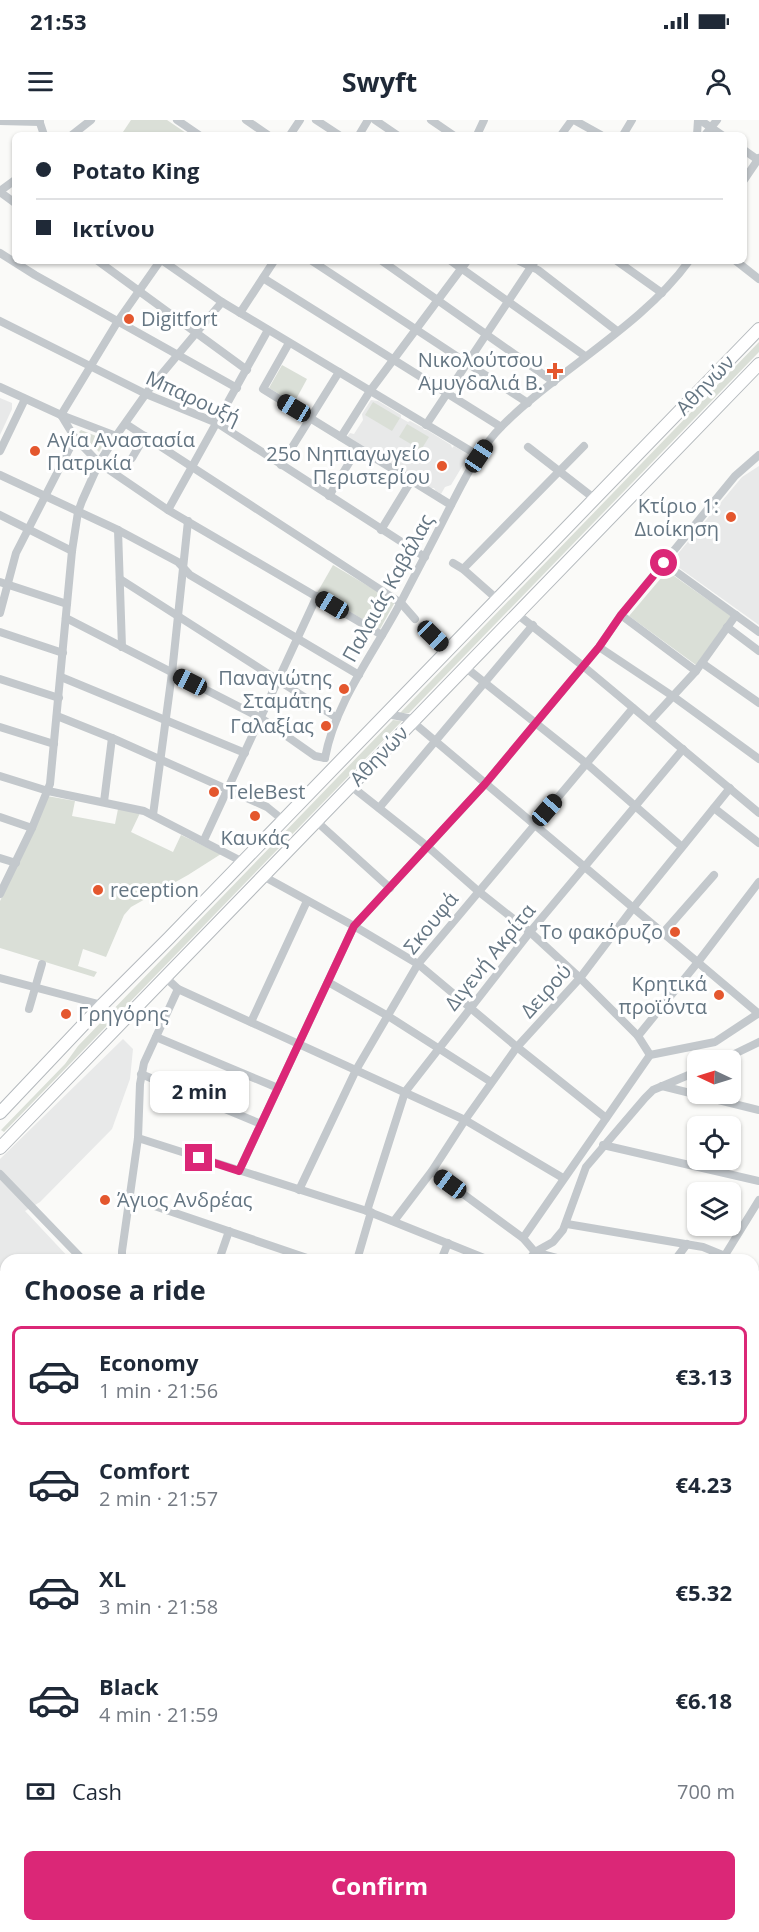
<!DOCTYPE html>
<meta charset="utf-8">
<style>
body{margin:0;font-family:"Open Sans",sans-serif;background:#f2f2f3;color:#1f2937;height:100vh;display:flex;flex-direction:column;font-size:22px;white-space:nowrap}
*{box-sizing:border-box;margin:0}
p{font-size:20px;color:#747a83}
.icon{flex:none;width:33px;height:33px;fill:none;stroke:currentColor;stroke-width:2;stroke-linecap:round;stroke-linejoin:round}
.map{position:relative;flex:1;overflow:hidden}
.sheet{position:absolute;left:0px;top:1134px;width:759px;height:678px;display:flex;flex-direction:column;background:#fff;border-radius:18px 18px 0 0;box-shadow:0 2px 4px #0004}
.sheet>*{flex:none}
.top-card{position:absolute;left:12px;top:12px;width:735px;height:132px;border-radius:9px;box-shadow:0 2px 4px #0004;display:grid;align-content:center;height:132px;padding:0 24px;background:#fff}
.needle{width:39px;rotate:274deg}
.fabs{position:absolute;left:687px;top:930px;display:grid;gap:12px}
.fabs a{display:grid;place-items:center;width:54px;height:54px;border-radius:9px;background:#fff;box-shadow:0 2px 4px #0004;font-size:30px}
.end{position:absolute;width:27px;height:27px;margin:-14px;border:8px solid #db2777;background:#fff;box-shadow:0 0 0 3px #fff}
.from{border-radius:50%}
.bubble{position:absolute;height:42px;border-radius:9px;background:#fff;box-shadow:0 2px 4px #0004;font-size:20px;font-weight:700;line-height:42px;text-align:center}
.car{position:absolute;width:18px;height:36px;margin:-18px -9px;border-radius:8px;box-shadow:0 0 4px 2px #0007;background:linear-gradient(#222 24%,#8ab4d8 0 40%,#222 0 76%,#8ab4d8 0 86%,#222 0)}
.top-card b{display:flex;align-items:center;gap:21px;height:57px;font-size:22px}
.top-card b+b{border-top:2px solid #e0e1e3}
.top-card i{width:15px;height:15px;background:#1f2937}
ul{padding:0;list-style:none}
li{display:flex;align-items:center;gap:18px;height:99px;margin:0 12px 9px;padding:0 12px;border:3px solid transparent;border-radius:9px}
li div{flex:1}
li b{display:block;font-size:22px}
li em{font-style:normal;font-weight:700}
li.active{border-color:#db2777}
li>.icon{width:54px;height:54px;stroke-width:1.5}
h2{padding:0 24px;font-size:27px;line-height:72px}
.pay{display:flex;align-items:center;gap:15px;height:66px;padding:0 24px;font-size:22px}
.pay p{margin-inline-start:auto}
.action{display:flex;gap:12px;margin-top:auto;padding:12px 24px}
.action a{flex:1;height:69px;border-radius:9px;background:#db2777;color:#fff;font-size:24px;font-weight:700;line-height:69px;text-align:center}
.status{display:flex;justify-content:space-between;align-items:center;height:42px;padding:0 30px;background:#fff;direction:ltr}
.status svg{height:16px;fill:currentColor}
header{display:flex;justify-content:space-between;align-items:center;height:78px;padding:0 24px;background:#fff;font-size:27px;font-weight:700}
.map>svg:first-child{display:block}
</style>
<div class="status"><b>21:53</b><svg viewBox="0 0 49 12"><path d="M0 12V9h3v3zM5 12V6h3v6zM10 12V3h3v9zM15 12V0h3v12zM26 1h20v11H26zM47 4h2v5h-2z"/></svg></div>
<header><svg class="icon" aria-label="menu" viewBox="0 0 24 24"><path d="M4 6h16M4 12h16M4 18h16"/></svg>Swyft<svg class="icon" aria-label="person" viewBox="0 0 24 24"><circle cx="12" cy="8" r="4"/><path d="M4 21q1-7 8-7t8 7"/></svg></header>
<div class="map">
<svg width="759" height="1812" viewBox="0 0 759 1812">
<rect width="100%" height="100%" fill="#fafaf8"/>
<g fill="#e8e9e9">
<path d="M0,278l12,5v6l-12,26z"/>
<path d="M371,280l7,1 23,14v3l7,4 2,-1 13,7 1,2h3l24,15 1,3 2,-2 15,9 -18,30 -6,2 -4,7 -5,-3 -2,-3h-4l-14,-8v-4l-5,-3 -2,2 -62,-38 3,-4 4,1 9,-14 -1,-6z"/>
<path d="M759,346v159l-88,-63 71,-85z"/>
<path d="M123,919l10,10 -3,30 -18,50 -72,73 -15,9 46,49h-65v108l-6,5v-214z"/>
<path d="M0,1583l6,1v52h-6z"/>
</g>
<g fill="#dadfd7">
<path d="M131,0h36l22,15h-68z"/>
<path d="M759,222v10l-350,361h-9z"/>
<path d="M282,245l25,14 -13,24 -25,-15z"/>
<path d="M373,282l27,16 -8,13 -27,-16z"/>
<path d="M407,304l22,13 -8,13 -22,-13z"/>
<path d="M81,310l25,10 -7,12 -20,-20z"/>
<path d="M333,445l62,37 -15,27 -63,-36z"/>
<path d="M667,451l64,45 -35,49 -67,-49z"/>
<path d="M393,600l9,1 -398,411 -3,-2 64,-66 13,-18z"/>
<path d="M47,676l28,5 -3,15 43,8 3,-15 22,4 -9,19 42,20 8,-17 40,19 -33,21 -57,32 -7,8 -18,42 -23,-8 -5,17 19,6 -3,5 -94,-29v-47l36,-76z"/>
<path d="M6,1487v95h-6v-94z"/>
</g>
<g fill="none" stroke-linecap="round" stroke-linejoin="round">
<g stroke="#b5babe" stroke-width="13">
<g id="major">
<path d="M0,1483h6"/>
<path d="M753,1662l6,2"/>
</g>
</g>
<g stroke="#b4b9bd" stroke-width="14">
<g id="highway">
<path d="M0,993l102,-108 67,-67 590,-609"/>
<path d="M0,1028l759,-784"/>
</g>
</g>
<g stroke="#c3c8cc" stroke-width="8">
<path d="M39,0l5,15"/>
<path d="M177,0l22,15"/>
<path d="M246,0l22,15"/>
<path d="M316,0l23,15"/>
<path d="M375,0l22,15"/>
<path d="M431,0l22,15"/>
<path d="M574,0l27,15"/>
<path d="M700,0l22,15"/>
<path d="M0,1l40,1"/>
<path d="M72,15l19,-15"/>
<path d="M290,15l10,-15"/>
<path d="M359,15l9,-15"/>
<path d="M477,15l7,-15"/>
<path d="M561,15l11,-15"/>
<path d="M623,15l9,-15"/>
<path d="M697,15l1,-15"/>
<path d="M705,15l12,-15"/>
<path d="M744,30l14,10"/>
<path d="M744,60l15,-22"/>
<path d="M0,71l15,-11"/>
<path d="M0,72l15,11"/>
<path d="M0,133l35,22 202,113"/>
<path d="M98,141l149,109"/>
<path d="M163,141l59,41 257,154"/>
<path d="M312,141l216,142"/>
<path d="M382,141l172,121"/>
<path d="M451,141l134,95"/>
<path d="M519,141l19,9 79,61"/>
<path d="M617,141l45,32"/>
<path d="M736,141l23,18"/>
<path d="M263,158l238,149"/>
<path d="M240,193l34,-52"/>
<path d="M0,201l146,73 71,29 208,134"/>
<path d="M289,223l-26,46 188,116"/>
<path d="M0,267l61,28 55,21"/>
<path d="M61,295l14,23 24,25 69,47 214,125"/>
<path d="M61,295l57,-94 42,-60"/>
<path d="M126,304l275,179 14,16"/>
<path d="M426,305l109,-164"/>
<path d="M341,317l29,-46 97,-130"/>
<path d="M528,327l67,52"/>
<path d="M0,331l25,-52"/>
<path d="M132,338l13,-22"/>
<path d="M281,345l58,-93"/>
<path d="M0,355l118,55 60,32 12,13 169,100"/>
<path d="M329,376l29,-48"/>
<path d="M168,390l100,-180"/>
<path d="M0,395l72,36"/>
<path d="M118,410l4,117"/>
<path d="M381,410l30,-49"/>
<path d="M453,443l10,6 34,30"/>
<path d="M664,443l95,69"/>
<path d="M463,449l121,-123"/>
<path d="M120,459l217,139"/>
<path d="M0,462l67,22"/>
<path d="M0,493l16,-60 59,-115"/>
<path d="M517,494l66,52 176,147"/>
<path d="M621,495l75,56"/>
<path d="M66,498l195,100 54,38 10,2"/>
<path d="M422,506l26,24"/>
<path d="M727,507l32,24"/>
<path d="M0,512l63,21"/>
<path d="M599,527l75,50 85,62"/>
<path d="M702,543l57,40"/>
<path d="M465,547l122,97 94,82"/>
<path d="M61,557l184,76"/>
<path d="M0,559l59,19"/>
<path d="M387,594l21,4 351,296"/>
<path d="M57,596l55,22 155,69 16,13"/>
<path d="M650,601l46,-50 40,-56"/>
<path d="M0,607l54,17"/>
<path d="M325,638c10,-56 51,-108 77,-158 15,-29 30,-57 44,-85 16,-31 31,-64 56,-89 57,-57 140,-100 187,-165"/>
<path d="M0,656l48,15 96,20 99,51"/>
<path d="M351,666l77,61 50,44 52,41 50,46 58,58 12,19"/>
<path d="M104,682l8,-64"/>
<path d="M379,688l154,-183"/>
<path d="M714,688l45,35"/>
<path d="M153,695l19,-142 16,-152"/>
<path d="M0,697l32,11"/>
<path d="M316,701l74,67"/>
<path d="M204,720l113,-244"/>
<path d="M0,738l16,5"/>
<path d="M263,756l91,50 64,38 99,83 89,71"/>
<path d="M0,774l32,-66 18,-44 22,-233 6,-39 4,-11 17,-38 17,-27 34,-48 72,-86"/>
<path d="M663,813l51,-58"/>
<path d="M165,857l13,12 287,131 98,58"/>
<path d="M0,858l102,27"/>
<path d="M328,862l60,34 103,66"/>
<path d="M29,889l13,-45"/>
<path d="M251,902l56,-121"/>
<path d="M638,916l60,-74 61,-80"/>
<path d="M156,917l122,51"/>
<path d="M722,940l37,-18"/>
<path d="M141,954l120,50"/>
<path d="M662,966l97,24"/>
<path d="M138,1018l229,73 122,49"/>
<path d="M603,1025l156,36"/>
<path d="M239,1051l115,-245 131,-142 114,-137 22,-32 114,-139 24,-21"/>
<path d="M432,1051l91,67 12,14"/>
<path d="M0,1054l83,86"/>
<path d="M299,1070l57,-120 62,-106 215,-256"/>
<path d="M131,1078l182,62"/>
<path d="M367,1091l38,-119 125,-160 153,-183"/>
<path d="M394,1101l38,-50 33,-51 52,-73 63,-69 53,-70 97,-120"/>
<path d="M567,1104l136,23 22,9"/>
<path d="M523,1118l127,-183 65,-13 44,-29"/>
<path d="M535,1132l30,8"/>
<path d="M122,1140v-9l16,-113 2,-54 4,-21 34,-74"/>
<path d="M219,1140l10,-29"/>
<path d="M357,1140l14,-48"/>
<path d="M441,1140l7,-17"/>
<path d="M529,1140l6,-8 18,-10 10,-12 23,-63 59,-69 8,-8 45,-19"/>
<path d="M675,1140l12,-16"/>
<path d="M722,1140l37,-60"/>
<path d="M753,1164l6,3"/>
<path d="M753,1248l6,7"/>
<path d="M0,1266l6,-5"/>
<path d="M0,1273l6,6"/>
<path d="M753,1314l6,1"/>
<path d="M0,1347l6,6"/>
<path d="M753,1385h6"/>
<path d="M0,1391l6,-6"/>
<path d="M0,1428l6,6"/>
<path d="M753,1531l6,-19"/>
<path d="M753,1591l6,2"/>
<path d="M0,1638h6"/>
<path d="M753,1717l6,-9"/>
<path d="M0,1764l6,1"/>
<path d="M753,1786l6,-6"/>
<path d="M753,1799l6,6"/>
<path d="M237,1806l17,6"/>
<path d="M535,1806l1,6"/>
<path d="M59,1812l1,-6"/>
<path d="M180,1812l1,-6"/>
<path d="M297,1812v-6"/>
<path d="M355,1812l1,-6"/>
<path d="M415,1812l1,-6"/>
<path d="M638,1812l26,-6"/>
</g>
<use href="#major" stroke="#fff" stroke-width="10"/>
<use href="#highway" stroke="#fff" stroke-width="12"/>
</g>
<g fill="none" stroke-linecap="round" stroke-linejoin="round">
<path stroke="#db2777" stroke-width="8" d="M199,1038l40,13 115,-245 131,-142 114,-137 22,-32 43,-52"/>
</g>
<g fill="#e4572e" stroke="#fff" stroke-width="2">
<circle cx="129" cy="199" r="6"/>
<path d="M552 242h6v6h6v6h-6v6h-6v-6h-6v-6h6z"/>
<circle cx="35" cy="331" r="6"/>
<circle cx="442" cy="346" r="6"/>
<circle cx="731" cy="397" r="6"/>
<circle cx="344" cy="569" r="6"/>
<circle cx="326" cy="606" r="6"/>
<circle cx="214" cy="672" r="6"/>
<circle cx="255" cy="696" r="6"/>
<circle cx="98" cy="770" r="6"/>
<circle cx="675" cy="812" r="6"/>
<circle cx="719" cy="875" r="6"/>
<circle cx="66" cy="894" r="6"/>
<circle cx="105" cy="1080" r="6"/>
</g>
<g text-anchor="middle" stroke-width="6" stroke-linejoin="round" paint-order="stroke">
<g font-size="20" fill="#657683" stroke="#fff" text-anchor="end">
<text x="141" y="206" text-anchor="start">Digitfort</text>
<text x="543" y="247">Νικολούτσου<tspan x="543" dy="23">Αμυγδαλιά Β.</tspan></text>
<text x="47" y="327" text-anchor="start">Αγία Αναστασία<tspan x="47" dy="23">Πατρικία</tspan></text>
<text x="430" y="341">25ο Νηπιαγωγείο<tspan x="430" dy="23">Περιστερίου</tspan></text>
<text x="719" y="393">Κτίριο 1:<tspan x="719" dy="23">Διοίκηση</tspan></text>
<text x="332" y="565">Παναγιώτης<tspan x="332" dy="23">Σταμάτης</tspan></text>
<text x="314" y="613">Γαλαξίας</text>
<text x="226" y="679" text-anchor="start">TeleBest</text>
<text x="255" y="725" text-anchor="middle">Καυκάς</text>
<text x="110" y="777" text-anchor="start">reception</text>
<text x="663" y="819">Το φακόρυζο</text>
<text x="707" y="871">Κρητικά<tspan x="707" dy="23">προϊόντα</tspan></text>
<text x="78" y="901" text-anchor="start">Γρηγόρης</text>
<text x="117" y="1087" text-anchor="start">Άγιος Ανδρέας</text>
</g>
<g font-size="20" fill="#657683" stroke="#fff">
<text transform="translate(705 265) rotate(-46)" y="7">Αθηνών</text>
<text transform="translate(193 278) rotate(25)" y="7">Μπαρουξή</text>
<text transform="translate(388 468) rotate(-61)" y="7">Παλαιάς Καβάλας</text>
<text transform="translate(379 636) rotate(-46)" y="7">Αθηνών</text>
<text transform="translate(431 803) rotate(-51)" y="7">Σκουφά</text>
<text transform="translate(490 837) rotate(-51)" y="7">Διγενή Ακρίτα</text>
<text transform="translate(546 871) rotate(-48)" y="7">Δειρού</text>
</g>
</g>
</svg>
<div class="fabs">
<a><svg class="needle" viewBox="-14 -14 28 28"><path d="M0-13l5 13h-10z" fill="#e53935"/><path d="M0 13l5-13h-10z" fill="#747a83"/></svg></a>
<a><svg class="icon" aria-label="locate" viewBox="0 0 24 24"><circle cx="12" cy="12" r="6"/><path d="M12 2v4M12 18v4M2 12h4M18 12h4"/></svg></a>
<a><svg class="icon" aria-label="layers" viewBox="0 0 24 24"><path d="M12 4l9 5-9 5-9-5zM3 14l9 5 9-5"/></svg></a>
</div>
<i class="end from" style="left:664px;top:443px"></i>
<i class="end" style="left:199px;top:1038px"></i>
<div class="bubble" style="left:150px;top:951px;width:99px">2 min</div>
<i class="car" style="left:294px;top:288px;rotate:301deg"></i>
<i class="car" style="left:479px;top:336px;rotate:34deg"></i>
<i class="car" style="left:332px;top:485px;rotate:301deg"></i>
<i class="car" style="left:433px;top:516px;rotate:134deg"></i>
<i class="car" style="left:190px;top:562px;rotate:297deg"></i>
<i class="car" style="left:547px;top:690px;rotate:41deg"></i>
<i class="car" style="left:450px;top:1064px;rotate:306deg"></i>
<div class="top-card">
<b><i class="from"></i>Potato King</b>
<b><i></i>Ικτίνου</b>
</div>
<section class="sheet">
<h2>Choose a ride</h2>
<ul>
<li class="active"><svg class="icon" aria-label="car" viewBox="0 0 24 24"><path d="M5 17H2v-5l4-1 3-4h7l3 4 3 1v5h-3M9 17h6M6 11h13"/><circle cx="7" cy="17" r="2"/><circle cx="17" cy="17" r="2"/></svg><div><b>Economy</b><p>1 min · 21:56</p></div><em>€3.13</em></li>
<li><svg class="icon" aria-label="car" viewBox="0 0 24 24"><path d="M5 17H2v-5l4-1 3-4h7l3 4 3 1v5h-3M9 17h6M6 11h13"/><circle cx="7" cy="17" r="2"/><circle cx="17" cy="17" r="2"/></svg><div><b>Comfort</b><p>2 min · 21:57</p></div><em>€4.23</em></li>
<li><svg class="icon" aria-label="car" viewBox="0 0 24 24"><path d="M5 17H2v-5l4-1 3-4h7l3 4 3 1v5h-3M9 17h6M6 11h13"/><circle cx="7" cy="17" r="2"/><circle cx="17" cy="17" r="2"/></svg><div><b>XL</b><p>3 min · 21:58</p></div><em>€5.32</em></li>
<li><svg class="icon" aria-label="car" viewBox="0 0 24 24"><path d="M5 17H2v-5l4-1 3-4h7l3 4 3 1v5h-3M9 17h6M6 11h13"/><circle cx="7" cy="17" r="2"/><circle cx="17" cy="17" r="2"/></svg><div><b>Black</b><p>4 min · 21:59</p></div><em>€6.18</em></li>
</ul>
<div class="pay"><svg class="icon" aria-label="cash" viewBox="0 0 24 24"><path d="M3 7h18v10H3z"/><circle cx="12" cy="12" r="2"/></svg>Cash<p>700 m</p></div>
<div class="action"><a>Confirm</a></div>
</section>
</div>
